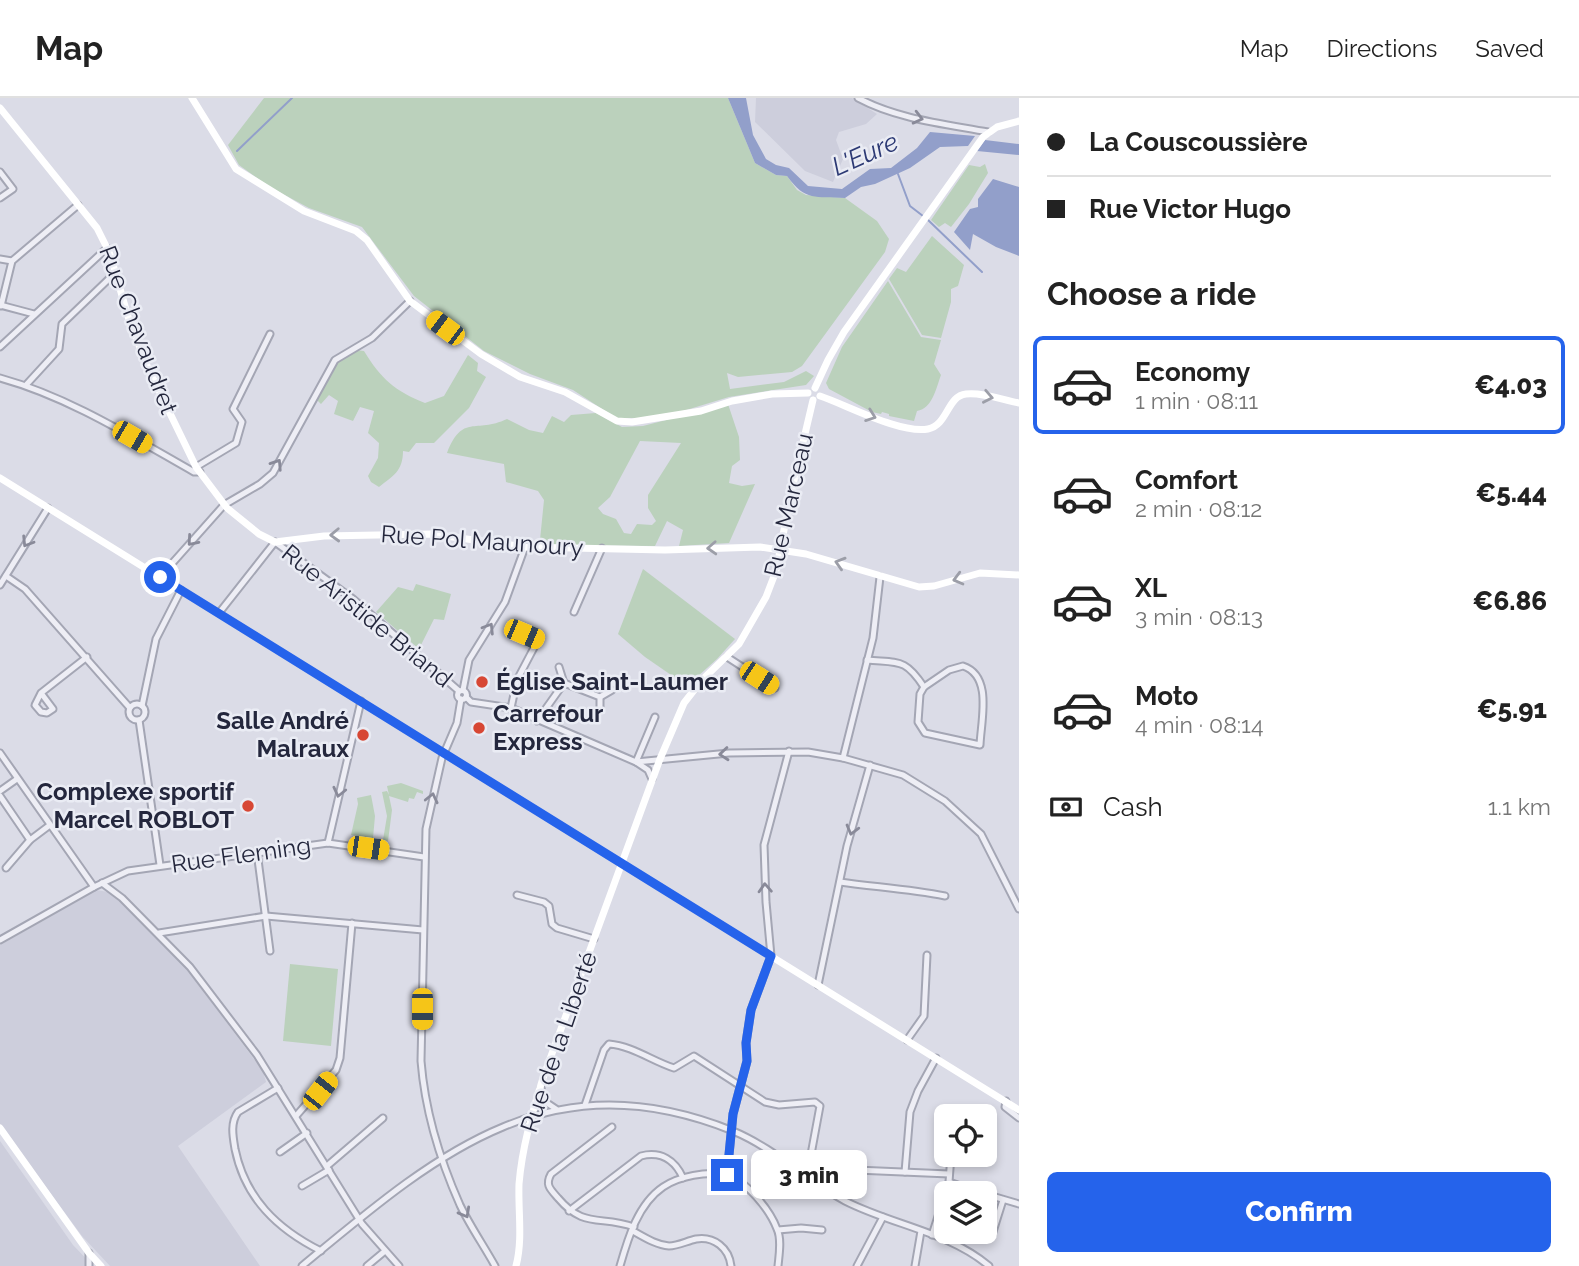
<!DOCTYPE html>
<meta charset="utf-8">
<style>
body{margin:0;font-family:Raleway,sans-serif;background:#f2f2f2;color:#222;height:100vh;display:flex;flex-direction:column;font-size:26px;white-space:nowrap}
*{box-sizing:border-box;margin:0}
p{font-size:23px;color:#767676}
.icon{flex:none;width:38px;height:38px;fill:none;stroke:currentColor;stroke-width:2;stroke-linecap:round;stroke-linejoin:round}
.map{position:relative;flex:1;overflow:hidden}
.sheet{display:flex;flex-direction:column;background:#fff;width:560px}
.sheet>*{flex:none}
.top-card{display:grid;align-content:center;height:154px;padding:0 28px;background:#fff}
.tools{position:absolute;left:934px;top:1006px;display:grid;gap:14px}
.tools a{display:grid;place-items:center;width:63px;height:63px;border-radius:10px;background:#fff;box-shadow:0 4px 10px #0003;font-size:35px}
.end{position:absolute;width:32px;height:32px;margin:-16px;border:9px solid #2563eb;background:#fff;box-shadow:0 0 0 4px #fff}
.from{border-radius:50%}
.bubble{position:absolute;height:49px;border-radius:10px;background:#fff;box-shadow:0 4px 10px #0003;font-size:23px;font-weight:800;line-height:49px;text-align:center}
.car{position:absolute;width:21px;height:42px;margin:-21px -10px;border-radius:9px;box-shadow:0 0 5px 2px #0007;background:linear-gradient(#f5c518 24%,#345 0 40%,#f5c518 0 76%,#345 0 86%,#f5c518 0)}
.top-card b{display:flex;align-items:center;gap:24px;height:66px;font-size:26px}
.top-card b+b{border-top:2px solid #e0e0e0}
.top-card i{width:18px;height:18px;background:#222}
ul{padding:0;list-style:none}
li{display:flex;align-items:center;gap:21px;height:98px;margin:0 14px 10px;padding:0 14px;border:4px solid transparent;border-radius:10px}
li div{flex:1}
li b{display:block;font-size:26px}
li em{font-style:normal;font-weight:800}
li.selected{border-color:#2563eb}
li>.icon{width:63px;height:63px;stroke-width:1.5}
h2{padding:0 28px;font-size:32px;line-height:84px}
.pay{display:flex;align-items:center;gap:18px;height:77px;padding:0 28px;font-size:26px}
.pay p{margin-inline-start:auto}
.action{display:flex;gap:14px;margin-top:auto;padding:14px 28px}
.action a{flex:1;height:80px;border-radius:10px;background:#2563eb;color:#fff;font-size:28px;font-weight:800;line-height:80px;text-align:center}
header{display:flex;align-items:center;gap:42px;box-sizing:border-box;height:98px;padding:0 35px;background:#fff;border-bottom:2px solid #e0e0e0}
header strong{font-size:33px}
nav{display:flex;gap:38px;margin-inline-start:auto;font-size:24px}
main{display:flex;flex:1;min-height:0}
.map>svg:first-child{display:block}
</style>
<header>
<strong>Map</strong>
<nav><a>Map</a><a>Directions</a><a>Saved</a></nav>
</header>
<main>
<div class="map">
<svg width="1019" height="1168" viewBox="0 0 1019 1168">
<rect width="100%" height="100%" fill="#dbdce7"/>
<g fill="#cdcedc">
<path d="M756,0h96l25,16 -11,10 -27,8 -3,8 7,19 -10,23 -28,-11 -50,-49z"/>
<path d="M96,792l12,2 26,20 45,47 84,112 3,11 -88,64 82,120h-150l-28,-30 -82,-111v-180z"/>
<path d="M0,1043l73,104 20,21h-93z"/>
</g>
<g fill="#bbd1bc" fill-rule="evenodd">
<path d="M264,0h464l27,65 21,12 11,1 10,14 9,5 39,3 32,23 12,18 -4,13 -83,114 -10,6 -54,5 -11,-4 3,16 54,-7 22,-11 8,5 -8,9 -77,12 -46,14 -43,7h-24l-43,-28 -43,-16 -46,-23 -70,-55 -52,-69 -53,-19 -41,-22 -29,-21 -11,-20z"/>
<path d="M985,66l3,9 -19,31 -18,23 -6,-4 -6,4 -8,-7 38,-55 11,2z"/>
<path d="M932,138l32,29 -6,21 -7,3v13l-10,36 -19,-3 -33,-56 8,-11 9,4z"/>
<path d="M888,183l33,56 20,3 -7,24 7,11c-5,13 -8,33 -24,36l-3,10 -25,-5v-2l-7,-2 -1,2 -9,-2 -43,-23 -3,-6 16,-36z"/>
<path d="M356,252l8,1c17,28 31,40 61,52l19,-7 24,-41 10,8 -1,8 9,6 -17,31 -35,35h-18l-7,9 -6,-1c0,20 -10,25 -24,36l-8,-5 -3,-6 10,-18 1,-15 -11,-10 6,-22 -14,-4 -7,14 -19,-7 4,-13 -9,-6 -8,9 -6,-6 24,-37z"/>
<path d="M728,306l11,33 1,23 -8,6 -3,17 13,3 13,-2 -26,59 -50,3 4,-16 -16,-9 -12,25 -111,-1 -4,-5 4,-40 -6,-9 -32,-9 -2,-18 -57,-11c16,-40 28,-19 60,-34l22,11 14,3 9,-17 12,6 7,-7 25,-2 26,14 21,-1zM640,343l41,2 -33,52v13l8,13 -4,4 -15,-1 -6,10 -7,-1 -8,-14 -13,-5 -5,-6 12,-11z"/>
<path d="M643,471l92,70 -18,20 -30,27 -42,-29 -27,-23z"/>
<path d="M416,486l35,10 -7,26 -10,-1 -15,30 -43,-37 22,-25 15,4z"/>
<path d="M401,685l22,8v3l-6,-2 -3,7 -5,-1 -1,4 -19,-6 3,14 -4,31 -5,-1 4,-24 -5,-24 5,-1 2,4 -2,-9z"/>
<path d="M371,697l4,21 -2,22 -22,-3 7,-31 -1,-6z"/>
<path d="M290,866l48,5 -7,77 -48,-5z"/>
</g>
<g fill="#929fca">
<path d="M728,0h18l7,37 13,24 10,6 13,3 19,18 34,3 28,-20 21,-1 26,-20 13,-16 45,4 -7,10 -28,1 -30,21 -35,16 -14,3 -16,11c-30,-2 -39,4 -58,-22l-11,-1 -21,-12z"/>
<path d="M985,42l34,4v11l-42,-4z"/>
<path d="M993,81l26,8v69l-23,-9 -23,-13 -3,16 -16,-18 16,-23 8,-2v-8z"/>
</g>
<g fill="none" stroke-linecap="round" stroke-linejoin="round">
<g stroke="#929fca" stroke-width="2">
<path d="M237,53l55,-53"/>
<path d="M898,76l12,32 13,10"/>
<path d="M927,121l55,53"/>
</g>
<g stroke="#a4a6b4" stroke-width="9">
<g id="street">
<path d="M858,0c39,21 87,26 130,34"/>
<path d="M0,74l13,17 -13,9"/>
<path d="M0,161l12,2"/>
<path d="M0,207l34,9"/>
<path d="M1,208l11,-45 66,-56"/>
<path d="M0,249l107,-99"/>
<path d="M0,280c69,19 132,59 194,94h6"/>
<path d="M26,287l33,-36 3,-25 53,-51"/>
<path d="M196,369l40,-24 6,-21 -9,-13 37,-75"/>
<path d="M6,478l19,13 105,119"/>
<path d="M160,479l64,-72 36,-21 13,-11 62,-113 37,-22 38,-37"/>
<path d="M0,487l48,-77"/>
<path d="M574,514l28,-64"/>
<path d="M219,515l56,-71 78,57 106,92"/>
<path d="M727,559l48,31"/>
<path d="M867,562c32,3 38,-2 57,27"/>
<path d="M963,568c30,10 18,54 17,79l-55,-12 -7,-11 2,-28 4,-7 25,-17z"/>
<path d="M559,569l5,16"/>
<path d="M463,592l6,-30 36,-58 20,-55"/>
<circle cx="462" cy="597" r="4.5"/>
<path d="M41,595l-6,12 6,7 6,1 6,-4 -12,-16 46,-36"/>
<path d="M466,599l5,5 40,6 125,54 93,-9 79,-1 35,6 60,17 42,26 36,33 38,75"/>
<path d="M600,599l12,-7"/>
<path d="M461,601l-4,24 -15,35 -16,71 -5,232c4,50 19,99 39,144 10,21 24,41 35,61"/>
<circle cx="137" cy="614" r="8"/>
<path d="M142,608l14,-67 25,-49"/>
<path d="M511,610l6,-28 21,-40 -14,-6"/>
<path d="M139,622l21,145"/>
<path d="M537,623l27,-38 36,14v13"/>
<path d="M0,655l94,134"/>
<path d="M843,660l30,-120 7,-61"/>
<path d="M652,681l-4,-9 -12,-8 19,-45"/>
<path d="M0,693l17,-12"/>
<path d="M0,698l30,44"/>
<path d="M328,745l33,-142"/>
<path d="M257,754l13,99"/>
<path d="M6,770l24,-28 20,-15"/>
<path d="M840,784c35,5 70,7 105,14"/>
<path d="M102,785l20,15 68,69 67,88 105,169 37,42"/>
<path d="M517,797l27,7 5,4 3,18 5,4 37,11"/>
<path d="M159,835l107,-17 157,14"/>
<path d="M0,842l94,-53 34,-16 200,-28 96,14"/>
<path d="M818,887l29,-139 23,-81"/>
<path d="M907,942l17,-24 3,-61"/>
<path d="M278,990l-40,24c-8,11 -5,25 -3,37 10,49 42,80 86,102"/>
<path d="M541,990l3,13 12,8"/>
<path d="M1006,1003l-1,6 14,11"/>
<path d="M585,1007l19,-55 5,-6c24,2 43,17 65,24l20,-12 71,46 14,3 36,-3 5,4 -13,70"/>
<path d="M296,1018l40,-46 4,-12 12,-135"/>
<path d="M612,1029l-61,47c-6,11 -1,15 7,24 26,31 42,17 76,29"/>
<path d="M280,1054l27,-19"/>
<path d="M327,1068l56,-48"/>
<path d="M856,1072l93,4"/>
<path d="M905,1074l5,-60 8,-21 18,-33"/>
<path d="M727,1077l6,-61 14,-53 -1,-18 5,-33 20,-54 -5,-54 -2,-57 25,-94"/>
<path d="M949,1084l35,12"/>
<path d="M302,1088l27,-16"/>
<path d="M985,1096l34,10"/>
<path d="M569,1113l72,-55c20,-5 34,4 42,22"/>
<path d="M778,1132l23,-2 21,2"/>
<path d="M633,1133c11,6 23,14 36,15 9,0 18,-5 27,-7 18,-3 33,9 35,27"/>
<path d="M932,1137l17,-53 2,-27"/>
<path d="M992,1137l11,-35"/>
<path d="M89,1155v13"/>
<path d="M302,1168c135,-112 246,-209 431,-135 41,17 73,49 112,70 47,24 104,31 144,65"/>
<path d="M367,1168l18,-15"/>
<path d="M620,1168c8,-28 18,-62 43,-79 16,-11 44,-16 63,-12 20,5 44,35 51,54 5,10 2,26 1,37"/>
<path d="M857,1168l26,-49"/>
<path d="M915,1168l6,-35"/>
</g>
</g>
<use href="#street" stroke="#eeeef5" stroke-width="5"/>
<g stroke="#fff" stroke-width="7">
<path d="M192,0l44,71 68,42 52,20 11,9 43,61 71,53 39,23 45,15 52,29 15,1 69,-11 31,-10 40,-7 36,-1"/>
<path d="M0,10l97,120 13,26 19,66 19,48 48,99 31,41 32,26 16,8 49,-6 107,-2 94,13 140,3 95,-3 46,7 113,33 15,-1 46,-13 39,2"/>
<path d="M815,290l13,-28 16,-28 139,-195 14,-10 22,-6"/>
<path d="M820,298c27,9 80,38 108,33 20,-4 19,-33 38,-35 16,-2 37,6 53,9"/>
<path d="M0,380l1019,632"/>
<path d="M0,1030l89,125 12,13"/>
<path d="M516,1168c7,-27 2,-54 3,-82 3,-36 13,-71 24,-106l117,-319 24,-56 18,-23 37,-36 27,-47 10,-26 16,-82 21,-89"/>
</g>
</g>
<defs><path id="oneway-chevron" d="M-2-3.5L2.5 0L-2 3.5" fill="none" stroke-width="1.6" stroke-linecap="round" stroke-linejoin="round" transform="scale(1.75)"/></defs>
<g stroke="#898a99">
<use href="#oneway-chevron" transform="translate(918 20) rotate(14)"/>
<use href="#oneway-chevron" transform="translate(277 366) rotate(-57)"/>
<use href="#oneway-chevron" transform="translate(192 443) rotate(131)"/>
<use href="#oneway-chevron" transform="translate(27 444) rotate(122)"/>
<use href="#oneway-chevron" transform="translate(489 530) rotate(-58)"/>
<use href="#oneway-chevron" transform="translate(724 656) rotate(175)"/>
<use href="#oneway-chevron" transform="translate(339 694) rotate(103)"/>
<use href="#oneway-chevron" transform="translate(432 700) rotate(-77)"/>
<use href="#oneway-chevron" transform="translate(852 732) rotate(105)"/>
<use href="#oneway-chevron" transform="translate(765 790) rotate(-93)"/>
<use href="#oneway-chevron" transform="translate(465 1115) rotate(61)"/>
</g>
<g stroke="#9c9ea8">
<use href="#oneway-chevron" transform="translate(988 299) rotate(11)"/>
<use href="#oneway-chevron" transform="translate(871 318) rotate(20)"/>
<use href="#oneway-chevron" transform="translate(335 437) rotate(178)"/>
<use href="#oneway-chevron" transform="translate(712 450) rotate(177)"/>
<use href="#oneway-chevron" transform="translate(840 465) rotate(-163)"/>
<use href="#oneway-chevron" transform="translate(958 481) rotate(165)"/>
</g>
<g fill="none" stroke-linecap="round" stroke-linejoin="round">
<path stroke="#2563eb" stroke-width="9" d="M160,479l611,379 -20,54 -5,33 1,18 -14,53 -6,61"/>
</g>
<g fill="#d74734" stroke="#eaecf4" stroke-width="2.5">
<circle cx="482" cy="584" r="7"/>
<circle cx="479" cy="630" r="7"/>
<circle cx="363" cy="637" r="7"/>
<circle cx="248" cy="708" r="7"/>
</g>
<g text-anchor="middle" stroke-width="5" stroke-linejoin="round" paint-order="stroke">
<g font-size="24" fill="#24273d" stroke="#eaecf4">
<text transform="translate(138 232) rotate(69)" y="8">Rue Chavaudret</text>
<text transform="translate(789 407) rotate(-77)" y="8">Rue Marceau</text>
<text transform="translate(482 443) rotate(4)" y="8">Rue Pol Maunoury</text>
<text transform="translate(367 518) rotate(39)" y="8">Rue Aristide Briand</text>
<text transform="translate(241 757) rotate(-8)" y="8">Rue Fleming</text>
<text transform="translate(559 944) rotate(-71)" y="8">Rue de la Liberté</text>
</g>
<g font-size="24" font-weight="bold" fill="#24273d" stroke="#eaecf4" text-anchor="start">
<text x="496" y="592">Église Saint-Laumer</text>
<text x="493" y="624">Carrefour<tspan x="493" dy="28">Express</tspan></text>
<text x="349" y="631" text-anchor="end">Salle André<tspan x="349" dy="28">Malraux</tspan></text>
<text x="234" y="702" text-anchor="end">Complexe sportif<tspan x="234" dy="28">Marcel ROBLOT</tspan></text>
</g>
<g font-size="26" font-style="italic" fill="#2c3974" stroke="#eaecf4">
<text transform="translate(865 56) rotate(-24)" y="9">L'Eure</text>
</g>
</g>
</svg>
<div class="tools">
<a><svg class="icon" aria-label="locate" viewBox="0 0 24 24"><circle cx="12" cy="12" r="6"/><path d="M12 2v4M12 18v4M2 12h4M18 12h4"/></svg></a>
<a><svg class="icon" aria-label="layers" viewBox="0 0 24 24"><path d="M12 4l9 5-9 5-9-5zM3 14l9 5 9-5"/></svg></a>
</div>
<i class="end from" style="left:160px;top:479px"></i>
<i class="end" style="left:727px;top:1077px"></i>
<div class="bubble" style="left:751px;top:1052px;width:116px">3 min</div>
<i class="car" style="left:445px;top:230px;rotate:307deg"></i>
<i class="car" style="left:132px;top:339px;rotate:120deg"></i>
<i class="car" style="left:524px;top:536px;rotate:113deg"></i>
<i class="car" style="left:759px;top:580px;rotate:123deg"></i>
<i class="car" style="left:368px;top:750px;rotate:98deg"></i>
<i class="car" style="left:422px;top:911px;rotate:180deg"></i>
<i class="car" style="left:320px;top:993px;rotate:38deg"></i>
</div>
<section class="sheet">
<div class="top-card">
<b><i class="from"></i>La Couscoussière</b>
<b><i></i>Rue Victor Hugo</b>
</div>
<h2>Choose a ride</h2>
<ul>
<li class="selected"><svg class="icon" aria-label="car" viewBox="0 0 24 24"><path d="M5 17H2v-5l4-1 3-4h7l3 4 3 1v5h-3M9 17h6M6 11h13"/><circle cx="7" cy="17" r="2"/><circle cx="17" cy="17" r="2"/></svg><div><b>Economy</b><p>1 min · 08:11</p></div><em>€4.03</em></li>
<li><svg class="icon" aria-label="car" viewBox="0 0 24 24"><path d="M5 17H2v-5l4-1 3-4h7l3 4 3 1v5h-3M9 17h6M6 11h13"/><circle cx="7" cy="17" r="2"/><circle cx="17" cy="17" r="2"/></svg><div><b>Comfort</b><p>2 min · 08:12</p></div><em>€5.44</em></li>
<li><svg class="icon" aria-label="car" viewBox="0 0 24 24"><path d="M5 17H2v-5l4-1 3-4h7l3 4 3 1v5h-3M9 17h6M6 11h13"/><circle cx="7" cy="17" r="2"/><circle cx="17" cy="17" r="2"/></svg><div><b>XL</b><p>3 min · 08:13</p></div><em>€6.86</em></li>
<li><svg class="icon" aria-label="car" viewBox="0 0 24 24"><path d="M5 17H2v-5l4-1 3-4h7l3 4 3 1v5h-3M9 17h6M6 11h13"/><circle cx="7" cy="17" r="2"/><circle cx="17" cy="17" r="2"/></svg><div><b>Moto</b><p>4 min · 08:14</p></div><em>€5.91</em></li>
</ul>
<div class="pay"><svg class="icon" aria-label="cash" viewBox="0 0 24 24"><path d="M3 7h18v10H3z"/><circle cx="12" cy="12" r="2"/></svg>Cash<p>1.1 km</p></div>
<div class="action"><a>Confirm</a></div>
</section>
</main>
